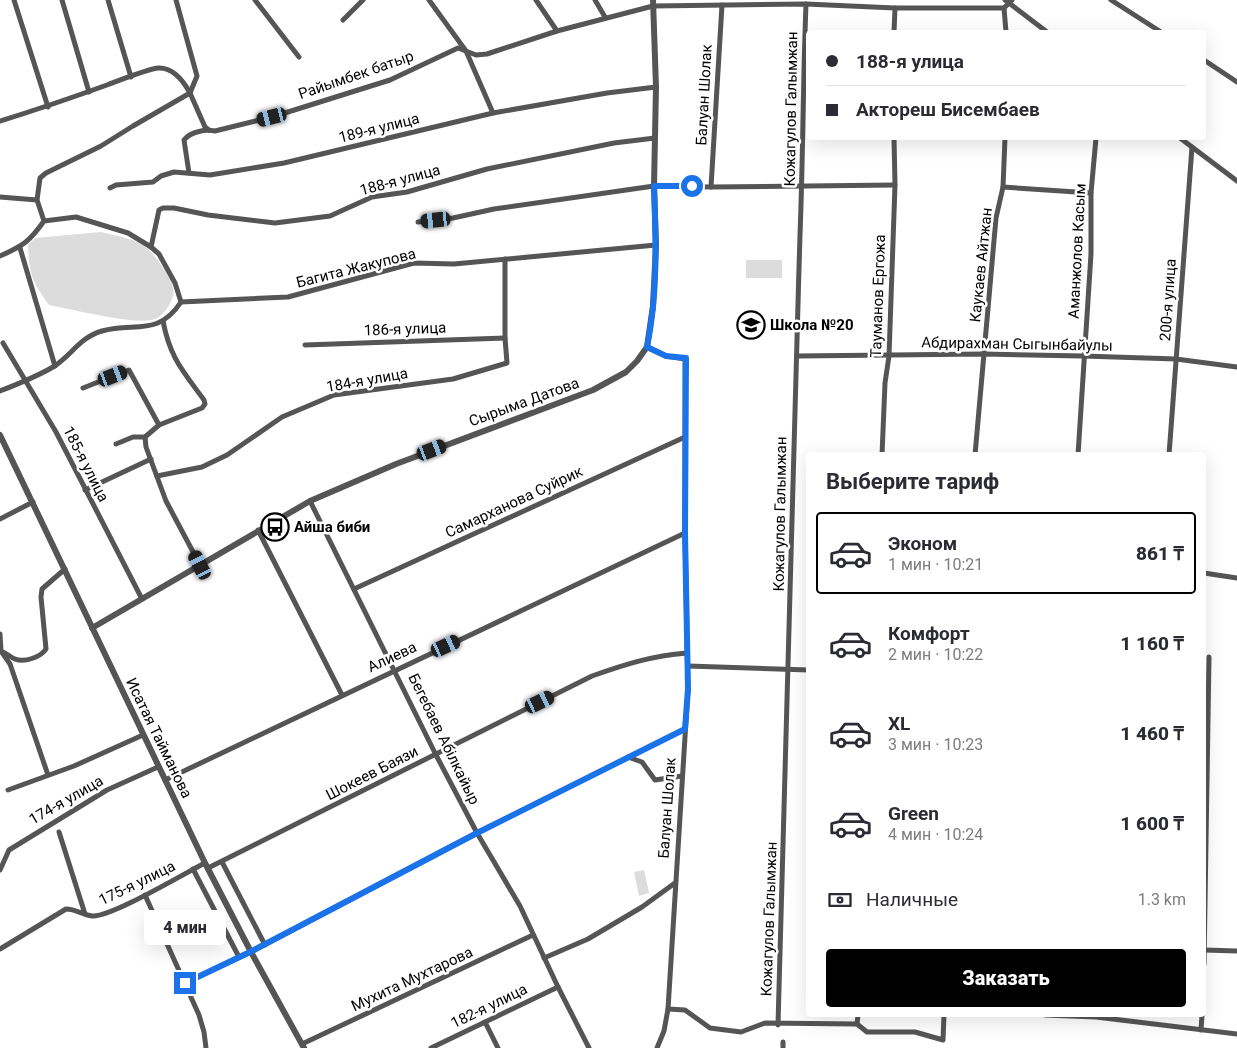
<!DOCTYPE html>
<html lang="ru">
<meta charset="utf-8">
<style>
body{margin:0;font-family:Roboto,sans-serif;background:#f2f2f3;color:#2b2b33;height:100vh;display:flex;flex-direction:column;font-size:19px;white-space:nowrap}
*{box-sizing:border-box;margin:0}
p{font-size:16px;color:#7c7c81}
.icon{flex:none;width:28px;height:28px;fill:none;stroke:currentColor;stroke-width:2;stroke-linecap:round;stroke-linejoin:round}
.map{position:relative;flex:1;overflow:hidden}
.details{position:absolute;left:806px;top:452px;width:400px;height:565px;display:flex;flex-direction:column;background:#fff;border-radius:5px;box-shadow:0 5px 20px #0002}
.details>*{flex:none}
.banner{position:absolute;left:806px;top:30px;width:400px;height:110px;border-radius:5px;box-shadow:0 5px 20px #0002;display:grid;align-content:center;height:110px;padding:0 20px;background:#fff}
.end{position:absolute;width:22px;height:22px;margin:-11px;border:6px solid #1a73e8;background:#fff;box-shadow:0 0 0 2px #fff}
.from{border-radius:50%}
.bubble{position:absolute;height:35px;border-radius:5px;background:#fff;box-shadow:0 5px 20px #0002;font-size:16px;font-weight:800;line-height:35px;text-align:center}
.car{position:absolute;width:15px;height:30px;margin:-15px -8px;border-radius:6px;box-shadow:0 0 4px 1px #0007;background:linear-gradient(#222 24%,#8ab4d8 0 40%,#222 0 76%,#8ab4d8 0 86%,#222 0)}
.banner b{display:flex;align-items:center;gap:18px;height:48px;font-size:19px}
.banner b+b{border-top:1px solid #e1e1e2}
.banner i{width:12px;height:12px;background:#2b2b33}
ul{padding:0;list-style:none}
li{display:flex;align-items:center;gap:15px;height:82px;margin:0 10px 8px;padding:0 10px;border:2px solid transparent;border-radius:5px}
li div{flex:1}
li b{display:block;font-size:19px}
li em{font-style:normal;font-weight:800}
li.on{border-color:#000}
li>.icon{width:45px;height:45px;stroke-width:1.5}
h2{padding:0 20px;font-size:22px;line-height:60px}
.pay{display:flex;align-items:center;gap:12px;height:55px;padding:0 20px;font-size:19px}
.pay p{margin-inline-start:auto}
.button{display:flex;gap:10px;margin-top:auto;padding:10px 20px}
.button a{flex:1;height:58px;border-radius:5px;background:#000;color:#fff;font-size:20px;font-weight:800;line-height:58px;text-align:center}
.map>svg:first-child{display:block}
</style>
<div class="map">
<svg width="1237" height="1048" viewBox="0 0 1237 1048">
<rect width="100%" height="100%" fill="#fff"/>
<g fill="#dcdcdc">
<path d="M101,232c16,4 34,6 47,17 8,7 22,28 25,38 3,11 -8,28 -18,32 -18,7 -84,-10 -106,-14 -17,-24 -20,-31 -21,-60l7,-7z"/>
<rect x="746" y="260" width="36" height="18"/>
<path d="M644,870l5,23 -10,3 -5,-24z"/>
</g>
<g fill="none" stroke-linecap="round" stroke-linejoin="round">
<g stroke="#555" stroke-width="5">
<path d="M14,0l34,107"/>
<path d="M62,0l27,92"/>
<path d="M108,0l23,77"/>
<path d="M176,0l21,76 -7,17 15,34 4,3"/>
<path d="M255,0l44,57"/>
<path d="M429,0l37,51 27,62"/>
<path d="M536,0l21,31"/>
<path d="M595,0l10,17"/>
<path d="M1005,0l42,32"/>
<path d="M1111,0l50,32"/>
<path d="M343,20l20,-20"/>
<path d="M894,32l1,-24"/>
<path d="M1006,32l-2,-24 8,-8"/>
<path d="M1204,60l33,22"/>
<path d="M0,121c36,-11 71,-23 107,-36 14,-5 37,-15 51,-17 16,-1 26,14 32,25l-57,33 -32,20 -55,27 -6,5 -3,22 7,21"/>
<path d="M1180,138l57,43"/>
<path d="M189,173l-5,-33c6,-8 21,-11 31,-9l57,-14 118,-37 68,-32 18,7 11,-1 70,-23 96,-25 153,-2 89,4h109"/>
<path d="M711,187l11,-182"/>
<path d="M1003,187l88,6"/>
<path d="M110,188l6,-3 37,-3 8,-6 13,-4 36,3 74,-12 209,-50 114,-20 49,-6"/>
<path d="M0,197l37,3"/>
<path d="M418,222l35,-4 41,-9 160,-23 57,1 184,-2"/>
<path d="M151,247l8,-37 4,-2h11l34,7 67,8 55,-7 42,-19 35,-5 80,-23 127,-26 41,-5"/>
<path d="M20,248l35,118"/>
<path d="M0,256c23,-10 30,-15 44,-35l32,-4 52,16 23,14 8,7 16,29 6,19c-23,35 -46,20 -79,29 -22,6 -32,26 -49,36 -17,10 -35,17 -53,24"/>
<path d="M181,302l107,-5 126,-34 40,1 202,-19"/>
<path d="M3,343l53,89 86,167"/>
<path d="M305,345l200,-7"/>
<path d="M647,347l19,9 19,3v174l3,156 -20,320 -4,22 -7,17"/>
<path d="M797,356l187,-2 99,2 93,3 61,8"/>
<path d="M83,388l46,-18 30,55"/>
<path d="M145,437l1,10 20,54 34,64"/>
<path d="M116,444l17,-7h12l14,-12 43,-17 3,-4 -1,-4c-21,-29 -34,-42 -41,-79"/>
<path d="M882,455l3,-72 4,-27 6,-171 -1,-47"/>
<path d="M975,455l21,-237 7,-31 2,-49"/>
<path d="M1078,455l13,-201v-61l5,-55"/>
<path d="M1169,455l23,-308"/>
<path d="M157,476l45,-9 25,-12 55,-38 52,-22 119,-16 54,-16 -2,-25v-79"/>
<path d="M85,490l66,-31"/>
<path d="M310,501l126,254 41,78 43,73 38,81 31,61"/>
<path d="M0,519l33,-17"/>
<path d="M258,530l84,165"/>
<path d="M1204,573l33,5"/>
<path d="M354,589l331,-152"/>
<path d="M0,634l1,17 9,13 38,111"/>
<path d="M0,651c7,2 10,6 15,8 9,4 26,-2 31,-10l-5,-52 1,-8 23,-20"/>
<path d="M688,666l121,4"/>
<path d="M628,757l14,5 13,18 27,-4"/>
<path d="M165,780l520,-247"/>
<path d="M8,790l66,-24 69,-31"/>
<path d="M59,832l26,82"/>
<path d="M222,862l43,83"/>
<path d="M208,868l384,-192c34,-12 59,-20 95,-23"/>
<path d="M193,869l46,88"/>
<path d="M0,870l9,-20 98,-60 51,-23"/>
<path d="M145,895l54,120 5,17 2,16"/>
<path d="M0,949l66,-40c10,0 17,6 26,7 18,2 93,-43 113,-53"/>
<path d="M1204,950l33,1"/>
<path d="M544,958l44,-19 54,-32 33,-24"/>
<path d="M1204,964l5,-307"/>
<path d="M185,983l66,-31 226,-119 208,-104"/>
<path d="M668,1009l17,1 25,18 31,4 24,-9 92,1 10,8h48l28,8 1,-25"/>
<path d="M1045,1015l51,2 141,17"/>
<path d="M485,1022l13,26"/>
<path d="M857,1024l1,-9"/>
<path d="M778,1025c8,-264 14,-527 22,-790 3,-77 3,-154 6,-231"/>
<path d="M1201,1030l1,-15"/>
<path d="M783,1042v6"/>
<path d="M302,1044l231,-109"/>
<path d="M431,1048l127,-61"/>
</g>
<g stroke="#555" stroke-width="6">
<path d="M0,435l205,428 46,89 53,96"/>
<path d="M92,628l218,-127 86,-37 197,-74 33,-18 11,-11 10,-14 6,-41 3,-61 -2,-59 2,-99 -3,-87"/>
</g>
</g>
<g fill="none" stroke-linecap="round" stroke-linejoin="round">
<path stroke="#1a73e8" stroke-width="6" d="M185,983l65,-31 227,-119 208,-104 3,-40 -3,-156 1,-175 -20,-2 -19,-9c11,-53 9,-108 7,-161h38"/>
</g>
<defs>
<g id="school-ring" transform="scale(1.4375)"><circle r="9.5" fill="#fff" stroke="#000" stroke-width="1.5"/><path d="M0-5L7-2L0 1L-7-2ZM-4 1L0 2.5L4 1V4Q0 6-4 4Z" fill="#000"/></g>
<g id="bus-ring" transform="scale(1.4375)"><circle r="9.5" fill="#fff" stroke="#000" stroke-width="1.5"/><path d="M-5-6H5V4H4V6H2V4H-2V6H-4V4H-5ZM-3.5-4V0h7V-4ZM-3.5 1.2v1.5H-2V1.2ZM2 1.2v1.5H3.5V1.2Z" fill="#000"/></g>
</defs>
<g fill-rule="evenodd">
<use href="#school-ring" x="751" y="325"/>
<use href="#bus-ring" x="275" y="527"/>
</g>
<g text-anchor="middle" stroke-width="5" stroke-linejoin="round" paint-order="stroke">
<g font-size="15" fill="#000" stroke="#fff">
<text transform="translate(356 75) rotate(-19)" y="5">Райымбек батыр</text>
<text transform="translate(704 95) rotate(-87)" y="5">Балуан Шолак</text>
<text transform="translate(791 109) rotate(-89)" y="5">Кожагулов Галымжан</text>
<text transform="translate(379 128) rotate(-14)" y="5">189-я улица</text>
<text transform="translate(400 180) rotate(-15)" y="5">188-я улица</text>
<text transform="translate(1077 251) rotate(-87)" y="5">Аманжолов Касым</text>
<text transform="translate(981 265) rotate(-84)" y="5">Каукаев Айтжан</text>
<text transform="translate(356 268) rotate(-14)" y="5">Багита Жакупова</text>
<text transform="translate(878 296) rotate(-88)" y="5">Тауманов Ергожа</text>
<text transform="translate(1168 300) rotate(-86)" y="5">200-я улица</text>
<text transform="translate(405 329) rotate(-2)" y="5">186-я улица</text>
<text transform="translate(1017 344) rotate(1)" y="5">Абдирахман Сыгынбайулы</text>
<text transform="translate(367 380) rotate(-10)" y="5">184-я улица</text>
<text transform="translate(524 402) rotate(-20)" y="5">Сырыма Датова</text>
<text transform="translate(86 464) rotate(63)" y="5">185-я улица</text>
<text transform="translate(514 502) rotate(-25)" y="5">Самарханова Суйрик</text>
<text transform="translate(780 514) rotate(-89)" y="5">Кожагулов Галымжан</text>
<text transform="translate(392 657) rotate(-25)" y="5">Алиева</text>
<text transform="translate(159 738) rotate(64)" y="5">Исатая Тайманова</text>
<text transform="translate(444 739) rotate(64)" y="5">Бегебаев Абілкайыр</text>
<text transform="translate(372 773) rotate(-27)" y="5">Шокеев Баязи</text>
<text transform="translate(66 800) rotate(-30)" y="5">174-я улица</text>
<text transform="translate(667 808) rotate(-86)" y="5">Балуан Шолак</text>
<text transform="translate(137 883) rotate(-26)" y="5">175-я улица</text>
<text transform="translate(769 919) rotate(-88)" y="5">Кожагулов Галымжан</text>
<text transform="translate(412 979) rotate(-25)" y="5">Мухита Мухтарова</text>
<text transform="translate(489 1006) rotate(-26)" y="5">182-я улица</text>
</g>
<g font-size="15" font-weight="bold" fill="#000" stroke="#fff" text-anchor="start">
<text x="770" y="330">Школа №20</text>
<text x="294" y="532">Айша биби</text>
</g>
</g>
</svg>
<i class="end from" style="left:692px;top:186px"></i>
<i class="end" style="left:185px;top:983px"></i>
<div class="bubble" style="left:144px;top:910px;width:82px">4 мин</div>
<i class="car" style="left:272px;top:117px;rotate:256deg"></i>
<i class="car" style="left:436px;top:220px;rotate:264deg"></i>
<i class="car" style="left:113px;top:376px;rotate:69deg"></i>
<i class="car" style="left:432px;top:450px;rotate:69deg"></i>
<i class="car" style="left:200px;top:565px;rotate:333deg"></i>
<i class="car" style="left:446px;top:646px;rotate:65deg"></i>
<i class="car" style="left:540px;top:702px;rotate:64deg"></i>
<div class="banner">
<b><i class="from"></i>188-я улица</b>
<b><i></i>Актореш Бисембаев</b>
</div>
<section class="details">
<h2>Выберите тариф</h2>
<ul>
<li class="on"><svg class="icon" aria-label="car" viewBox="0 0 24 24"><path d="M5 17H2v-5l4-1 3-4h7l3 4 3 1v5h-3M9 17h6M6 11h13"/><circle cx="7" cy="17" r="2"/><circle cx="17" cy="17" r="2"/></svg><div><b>Эконом</b><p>1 мин · 10:21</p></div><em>861 ₸</em></li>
<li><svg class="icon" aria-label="car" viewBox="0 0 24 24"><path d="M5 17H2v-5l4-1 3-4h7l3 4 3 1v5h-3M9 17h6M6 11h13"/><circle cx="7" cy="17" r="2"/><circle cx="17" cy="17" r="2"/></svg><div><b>Комфорт</b><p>2 мин · 10:22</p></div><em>1 160 ₸</em></li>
<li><svg class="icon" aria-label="car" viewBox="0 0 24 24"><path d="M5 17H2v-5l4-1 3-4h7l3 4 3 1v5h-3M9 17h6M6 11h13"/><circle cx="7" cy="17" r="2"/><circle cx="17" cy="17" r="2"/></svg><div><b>XL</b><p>3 мин · 10:23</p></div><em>1 460 ₸</em></li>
<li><svg class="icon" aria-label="car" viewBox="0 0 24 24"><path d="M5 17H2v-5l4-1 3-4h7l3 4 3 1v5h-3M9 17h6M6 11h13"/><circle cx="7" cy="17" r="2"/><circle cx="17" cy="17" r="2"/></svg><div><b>Green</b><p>4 мин · 10:24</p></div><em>1 600 ₸</em></li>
</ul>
<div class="pay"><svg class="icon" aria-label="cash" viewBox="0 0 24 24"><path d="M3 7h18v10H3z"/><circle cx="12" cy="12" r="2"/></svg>Наличные<p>1.3 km</p></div>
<div class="button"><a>Заказать</a></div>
</section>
</div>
